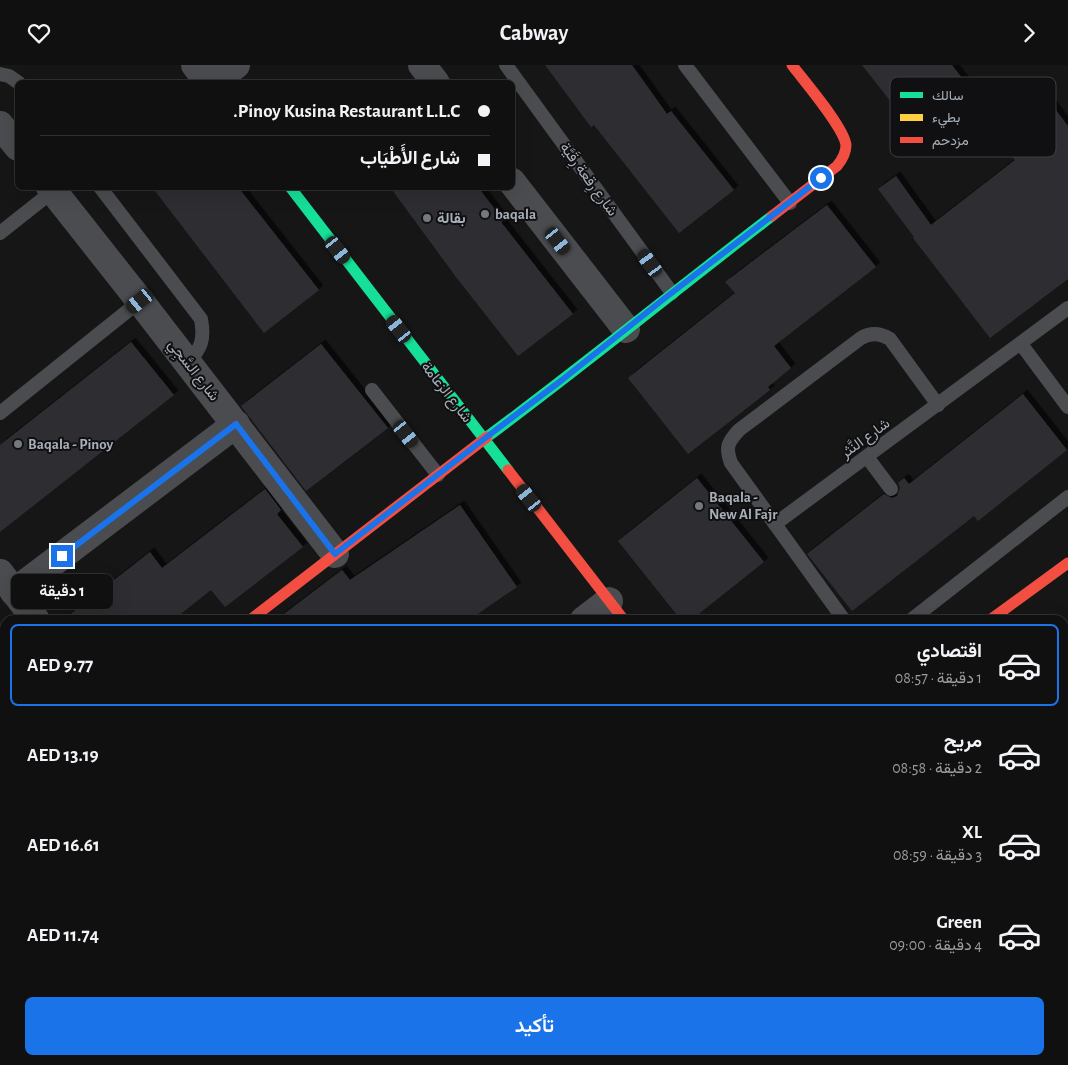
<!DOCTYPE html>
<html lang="ar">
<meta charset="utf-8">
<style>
body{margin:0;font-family:"Alegreya Sans",Vazirmatn,sans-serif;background:#1e1e1e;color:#f1f3f6;direction:rtl;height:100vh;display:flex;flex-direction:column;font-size:19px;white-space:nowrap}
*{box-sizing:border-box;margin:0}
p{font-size:16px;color:#9c9d9f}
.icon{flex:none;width:28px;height:28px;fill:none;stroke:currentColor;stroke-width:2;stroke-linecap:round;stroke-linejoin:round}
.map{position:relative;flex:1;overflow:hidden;direction:ltr}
.side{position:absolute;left:0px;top:550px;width:1069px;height:450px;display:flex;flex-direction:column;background:#101010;border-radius:15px 15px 0 0;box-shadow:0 5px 20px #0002,0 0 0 1px #303030;direction:rtl}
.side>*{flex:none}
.hud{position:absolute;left:15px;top:15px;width:500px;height:110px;border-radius:8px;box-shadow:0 5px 20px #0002,0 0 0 1px #303030;direction:rtl;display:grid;align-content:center;height:110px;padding:0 25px;background:#101010}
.end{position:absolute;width:22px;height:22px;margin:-11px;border:6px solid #1a73e8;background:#fff;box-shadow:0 0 0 2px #fff}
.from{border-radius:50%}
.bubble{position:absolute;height:35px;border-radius:8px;background:#101010;box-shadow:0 5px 20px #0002,0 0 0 1px #303030;font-size:16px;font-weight:600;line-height:35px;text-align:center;direction:rtl}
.car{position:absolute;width:15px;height:30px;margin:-15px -8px;border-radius:6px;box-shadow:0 0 4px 1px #0007;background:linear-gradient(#222 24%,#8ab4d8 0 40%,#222 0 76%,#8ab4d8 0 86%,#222 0)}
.hud b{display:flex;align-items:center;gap:18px;height:48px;font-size:19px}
.hud b+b{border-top:1px solid #303030}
.hud i{width:12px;height:12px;background:#f1f3f6}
ul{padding:9px 0 0;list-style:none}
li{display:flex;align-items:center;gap:15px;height:82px;margin:0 10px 8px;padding:0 15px;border:2px solid transparent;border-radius:8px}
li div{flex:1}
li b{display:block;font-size:19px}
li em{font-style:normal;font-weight:600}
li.current{border-color:#1a73e8}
li>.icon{width:45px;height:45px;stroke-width:1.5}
.button{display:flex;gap:10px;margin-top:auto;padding:10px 25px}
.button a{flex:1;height:58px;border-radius:8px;background:#1a73e8;color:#fff;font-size:20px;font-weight:600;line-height:58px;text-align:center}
header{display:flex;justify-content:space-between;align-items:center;height:65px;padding:0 25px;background:#101010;font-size:22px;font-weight:600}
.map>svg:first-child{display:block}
</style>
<header><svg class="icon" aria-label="forward" viewBox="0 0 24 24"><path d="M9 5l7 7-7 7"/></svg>Cabway<svg class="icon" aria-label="heart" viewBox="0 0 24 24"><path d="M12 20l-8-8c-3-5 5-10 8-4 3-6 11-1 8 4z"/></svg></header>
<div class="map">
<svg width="1068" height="1000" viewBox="0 0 1068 1000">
<defs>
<filter id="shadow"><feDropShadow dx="4.5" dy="-4.5" stdDeviation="0" flood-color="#0009"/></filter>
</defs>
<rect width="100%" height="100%" fill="#161616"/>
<g fill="#2f2f30" filter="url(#shadow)">
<path d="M545,0h87l35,49 4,-3 63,79 -55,43 -85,-108 -3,2z"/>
<path d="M862,0h90l35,45 -56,43z"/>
<path d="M1049,36l19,25v153l-78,59 -77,-100 1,-1 -36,-48 18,-13 35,49 84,-65 -17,-21z"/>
<path d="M152,122h86l81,103 -55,43z"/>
<path d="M390,122h88l25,33 -2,2 72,92 -55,42 -62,-79z"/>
<path d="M827,140l49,62 -102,79 17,22 -23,19 2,3 -82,64 -60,-76 107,-85 -10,-11z"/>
<path d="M131,277l43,53 -174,137v-87z"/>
<path d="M321,279l67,84 -82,63 -65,-85z"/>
<path d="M1023,329l44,56 -89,71 -4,-5 -122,95 -45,-57 77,-60 8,4 5,-2 3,-8 -2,-5 6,-5 5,6z"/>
<path d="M697,413l67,84 -73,58h-10l-63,-79z"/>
<path d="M265,424l16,21 -4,4 26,33 -78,60 -14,-17 -38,30h-110l87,-68 12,16z"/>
<path d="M460,440l57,82 -48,33h-193l66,-50 8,10z"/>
</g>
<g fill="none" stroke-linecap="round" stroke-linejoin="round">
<g stroke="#4a4c4f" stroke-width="14">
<path d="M506,0l166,228"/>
<path d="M685,0l105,138"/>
<path d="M0,9l9,2 10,7"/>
<path d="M100,122l101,132c4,22 0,28 -13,45"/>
<path d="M0,168l53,-42"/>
<path d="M1021,279l47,63"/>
<path d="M372,325l66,85"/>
<path d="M0,348l140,-112"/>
<path d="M867,392l24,32"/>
<path d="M775,459l293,-216"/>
<path d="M844,555l-113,-157c-6,-16 -3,-21 8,-33l122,-92c10,-6 19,-5 29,1l48,66"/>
<path d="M911,555l157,-123"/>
</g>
<g stroke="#4a4c4f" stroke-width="28">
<path d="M195,0l14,18"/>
<path d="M422,0l14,18"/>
<path d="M213,18l23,-18"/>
<path d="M0,60l18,22"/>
<path d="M512,117l114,147"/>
<path d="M50,122l90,114 195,253"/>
<path d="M0,508l36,47"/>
<path d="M14,527l222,-168"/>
<path d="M584,555l25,-19"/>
<path d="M0,743l5,-4"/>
<path d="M0,769l5,6"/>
<path d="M1064,850l4,-3"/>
<path d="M167,995l4,5"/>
<path d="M868,1000l6,-5"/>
</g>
<g stroke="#16e098" stroke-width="11">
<path d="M290,122l218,283"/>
<path d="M487,372c97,-72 190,-148 285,-221"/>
<path d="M520,1000l6,-5"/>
</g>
<path stroke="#ffcf43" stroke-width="11" d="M1064,587l4,-4"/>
<g stroke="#f24e42" stroke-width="11">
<path d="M772,151l65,-50c5,-6 9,-13 9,-21 -2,-18 -42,-64 -54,-80"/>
<path d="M508,405l116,150"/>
<path d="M250,555l237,-183"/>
<path d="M990,555l78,-57"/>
<path d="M407,1000l6,-5"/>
</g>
</g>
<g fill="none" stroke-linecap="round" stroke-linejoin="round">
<path stroke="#1a73e8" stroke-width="6" d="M62,491l174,-132 99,130 149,-115 78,-59 103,-82 156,-120"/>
</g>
<g fill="#74797f" stroke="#101012" stroke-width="2">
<circle cx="485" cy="149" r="5"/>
<circle cx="427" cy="153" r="5"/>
<circle cx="18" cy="379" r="5"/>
<circle cx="699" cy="441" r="5"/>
</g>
<g text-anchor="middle" stroke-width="4" stroke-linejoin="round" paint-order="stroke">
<g font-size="15" fill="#a6aeb7" stroke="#101012">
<text transform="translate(589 114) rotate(54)" y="5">شارع رِقعة رِقَيَّة</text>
<text transform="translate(194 305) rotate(52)" y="5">شارع السَّجِي</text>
<text transform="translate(447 327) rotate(52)" y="5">شارع الزعامة</text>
<text transform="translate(865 373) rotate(-36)" y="5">شارع النَّثر</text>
</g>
<g font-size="15" font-weight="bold" fill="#a6aeb7" stroke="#101012" text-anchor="start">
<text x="495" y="154">baqala</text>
<text x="437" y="158">بقالة</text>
<text x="28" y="384">Baqala - Pinoy</text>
<text x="709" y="437">Baqala -<tspan x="709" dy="17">New Al Fajr</tspan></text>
</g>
</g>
<rect x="890" y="12" width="166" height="80" rx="8" fill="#101012" stroke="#3d3f44" stroke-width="1"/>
<rect x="900" y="27" width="23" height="6" fill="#16e098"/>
<rect x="900" y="49" width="23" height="7" fill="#ffcf43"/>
<rect x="900" y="72" width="23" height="6" fill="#f24e42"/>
<g font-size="14" fill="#a6aeb7">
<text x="932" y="35">سالك</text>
<text x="932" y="57">بطيء</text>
<text x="932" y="80">مزدحم</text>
</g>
</svg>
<i class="end from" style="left:821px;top:113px"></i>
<i class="end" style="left:62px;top:491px"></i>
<div class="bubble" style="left:11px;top:509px;width:102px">1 دقيقة</div>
<i class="car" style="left:558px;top:176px;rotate:142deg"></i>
<i class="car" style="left:338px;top:185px;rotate:142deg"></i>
<i class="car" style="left:650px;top:198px;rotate:324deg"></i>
<i class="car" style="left:140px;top:236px;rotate:231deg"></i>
<i class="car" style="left:399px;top:264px;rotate:322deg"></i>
<i class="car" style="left:406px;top:369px;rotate:142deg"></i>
<i class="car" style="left:529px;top:433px;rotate:322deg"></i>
<div class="hud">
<b><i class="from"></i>Pinoy Kusina Restaurant L.L.C.</b>
<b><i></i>شارع الأَطْيَاب</b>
</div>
<section class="side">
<ul>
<li class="current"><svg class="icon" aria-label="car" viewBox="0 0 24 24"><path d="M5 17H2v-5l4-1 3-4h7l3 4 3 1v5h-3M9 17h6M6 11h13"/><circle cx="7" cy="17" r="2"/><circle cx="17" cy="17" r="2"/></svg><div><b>اقتصادي</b><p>1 دقيقة · 08:57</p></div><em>AED 9.77</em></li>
<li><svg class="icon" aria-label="car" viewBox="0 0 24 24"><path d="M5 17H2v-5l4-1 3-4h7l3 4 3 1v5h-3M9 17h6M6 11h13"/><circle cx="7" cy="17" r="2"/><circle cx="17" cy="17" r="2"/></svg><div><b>مريح</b><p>2 دقيقة · 08:58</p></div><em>AED 13.19</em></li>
<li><svg class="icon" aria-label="car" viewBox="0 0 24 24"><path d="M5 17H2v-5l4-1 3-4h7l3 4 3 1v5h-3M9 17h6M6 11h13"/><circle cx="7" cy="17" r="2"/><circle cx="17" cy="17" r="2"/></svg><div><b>XL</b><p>3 دقيقة · 08:59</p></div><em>AED 16.61</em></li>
<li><svg class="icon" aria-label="car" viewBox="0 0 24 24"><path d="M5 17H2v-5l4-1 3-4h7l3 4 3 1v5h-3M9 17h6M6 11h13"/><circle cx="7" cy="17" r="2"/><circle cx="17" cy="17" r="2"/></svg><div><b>Green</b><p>4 دقيقة · 09:00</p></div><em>AED 11.74</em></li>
</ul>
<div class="button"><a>تأكيد</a></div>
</section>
</div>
